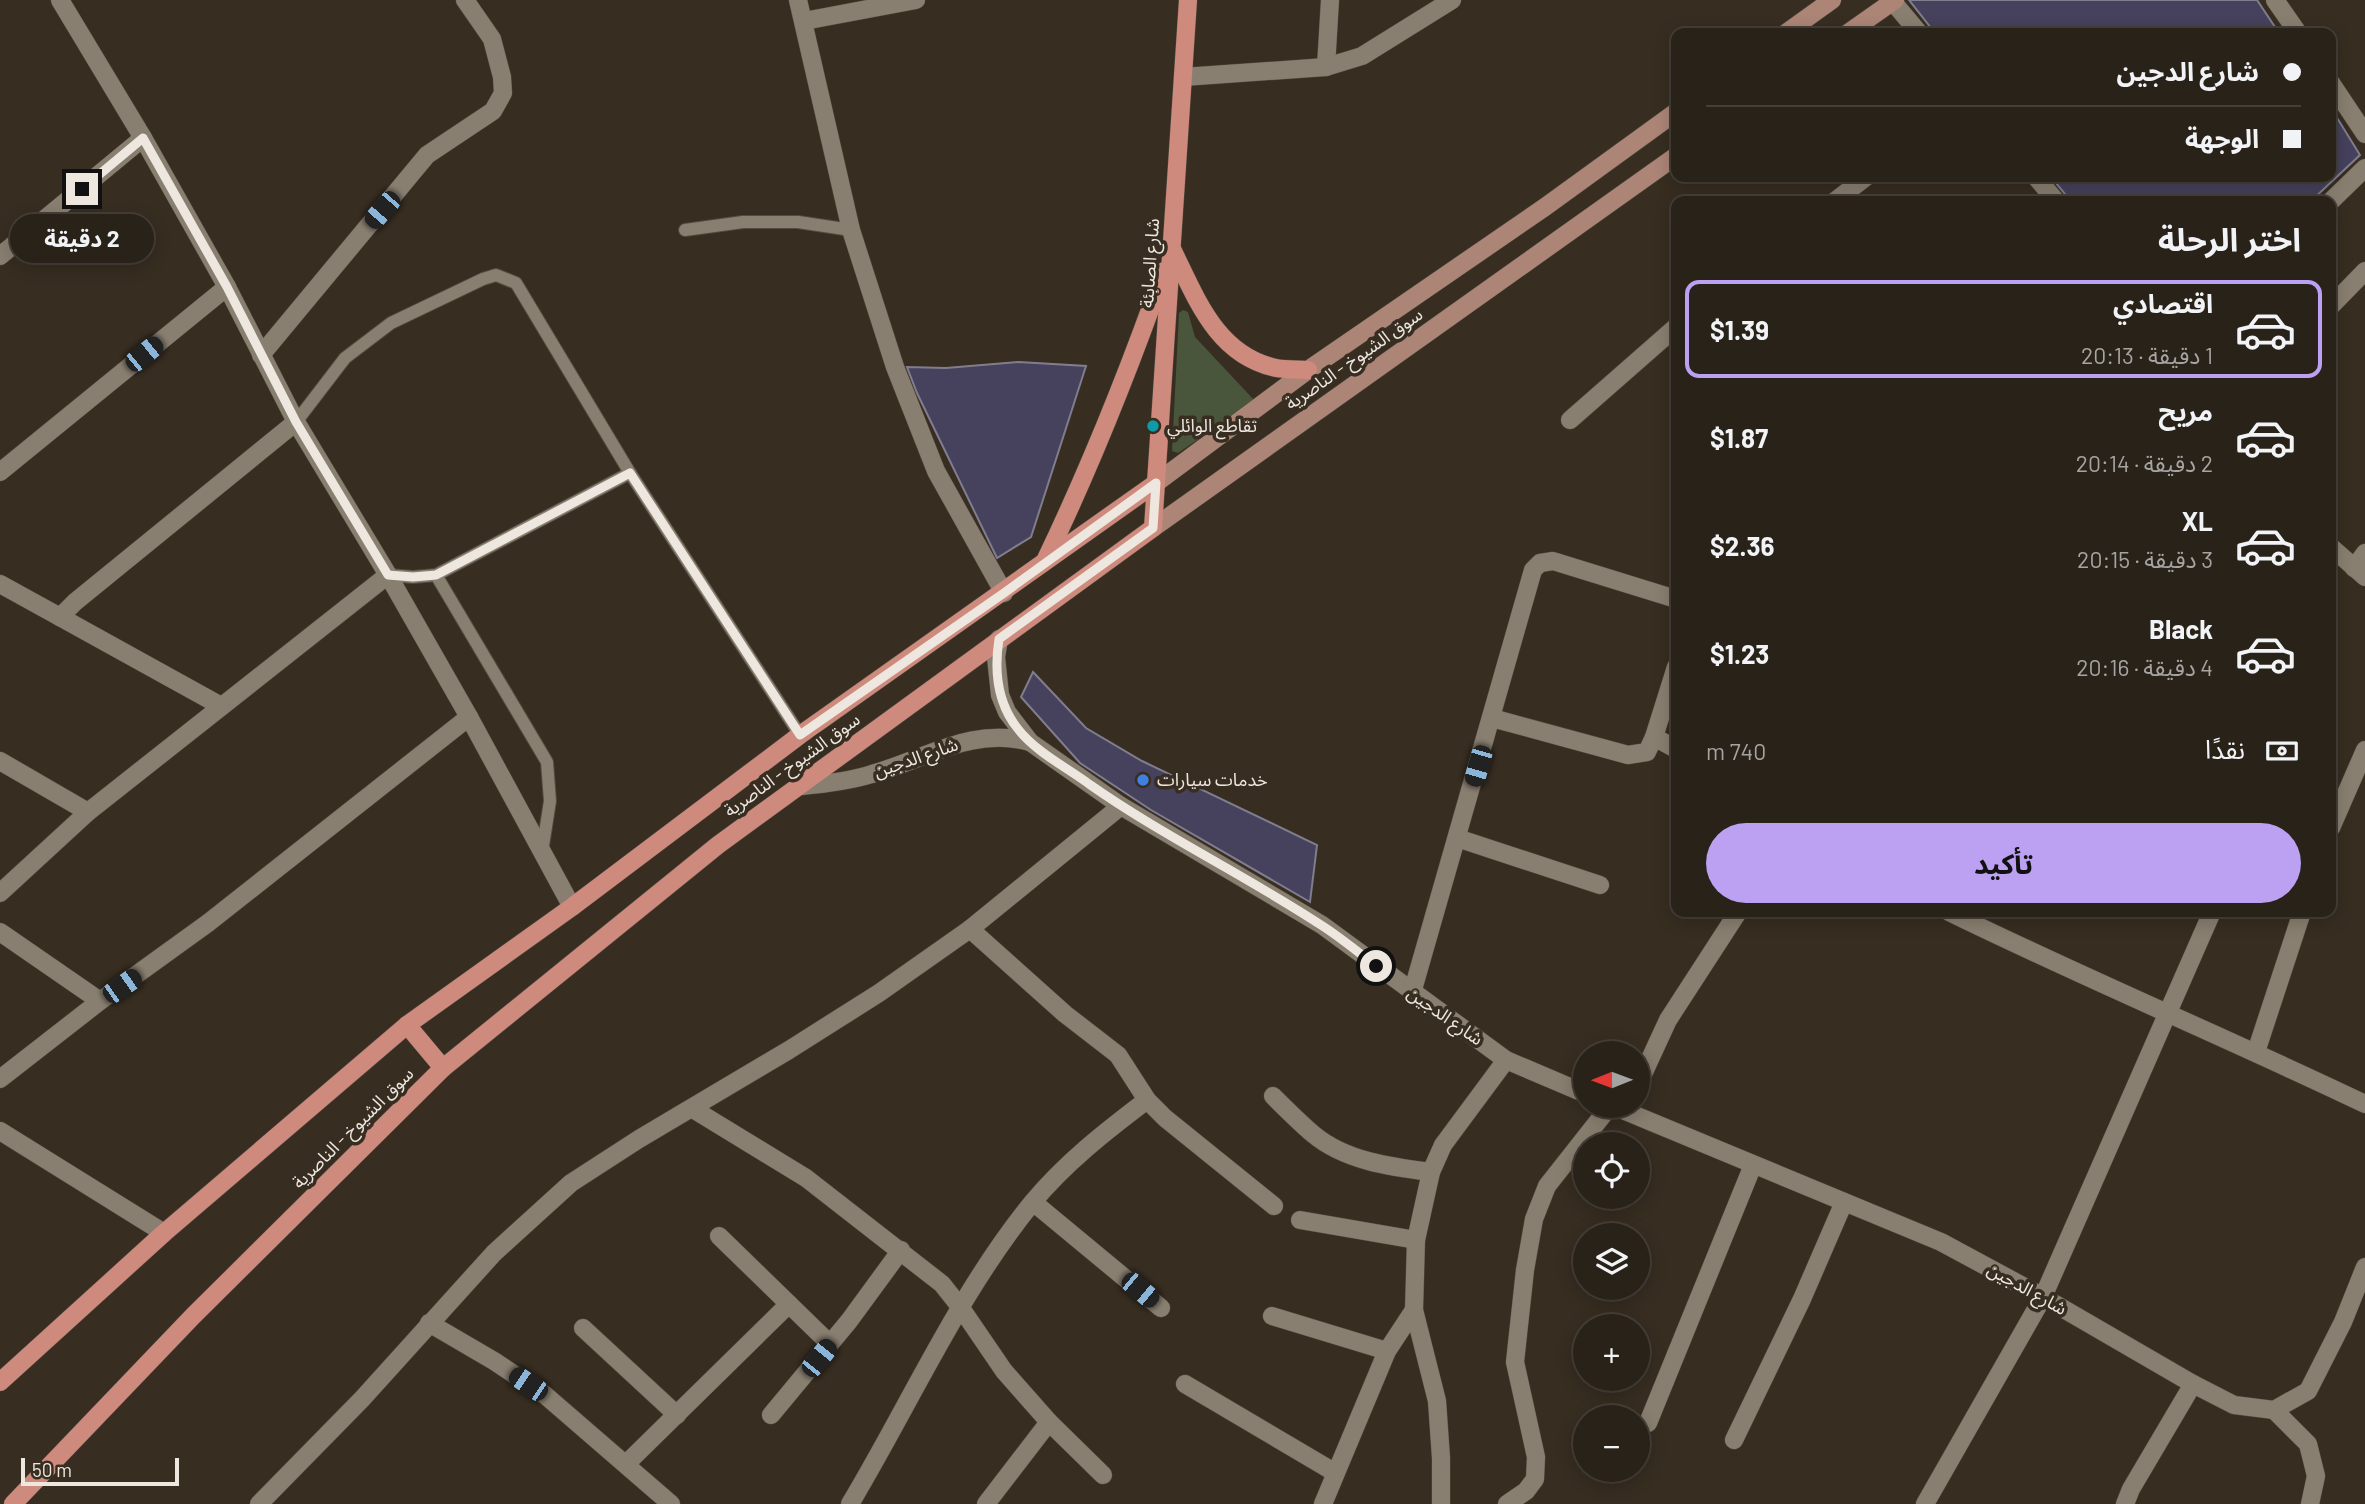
<!DOCTYPE html>
<html lang="ar">
<meta charset="utf-8">
<style>
body{margin:0;font-family:Barlow,"Noto Sans Arabic",sans-serif;background:#312a22;color:#f1f3f6;direction:rtl;height:100vh;display:flex;flex-direction:column;font-size:26px;white-space:nowrap}
*{box-sizing:border-box;margin:0}
p{font-size:23px;color:#a5a4a2}
.icon{flex:none;width:38px;height:38px;fill:none;stroke:currentColor;stroke-width:2;stroke-linecap:round;stroke-linejoin:round}
.map{position:relative;flex:1;overflow:hidden;direction:ltr}
.drawer{position:absolute;left:1671px;top:196px;width:665px;height:721px;display:flex;flex-direction:column;background:#292219;border-radius:14px;box-shadow:0 4px 18px #0003,0 0 0 2px #453f38;direction:rtl}
.drawer>*{flex:none}
.top-card{position:absolute;left:1671px;top:28px;width:665px;height:154px;border-radius:14px;box-shadow:0 4px 18px #0003,0 0 0 2px #453f38;direction:rtl;display:grid;align-content:center;height:154px;padding:0 35px;background:#292219}
.needle{width:46px;rotate:269deg}
.buttons{position:absolute;left:1573px;top:1041px;display:grid;gap:14px}
.buttons a{display:grid;place-items:center;width:77px;height:77px;border-radius:50%;background:#292219;box-shadow:0 4px 18px #0003,0 0 0 2px #453f38;font-size:35px}
.scale{position:absolute;left:21px;bottom:18px;width:158px;box-sizing:border-box;padding-left:7px;border:4px solid #ede7df;border-top:0;font-size:19px;line-height:24px;white-space:nowrap;color:#ede7df;-webkit-text-stroke:5px #372d21;paint-order:stroke}
.end{position:absolute;width:32px;height:32px;margin:-16px;border:9px solid #ede7df;background:#111;box-shadow:0 0 0 4px #111}
.from{border-radius:50%}
.bubble{position:absolute;height:49px;border-radius:24px;background:#292219;box-shadow:0 4px 18px #0003,0 0 0 2px #453f38;font-size:23px;font-weight:700;line-height:49px;text-align:center;direction:rtl}
.car{position:absolute;width:21px;height:42px;margin:-21px -10px;border-radius:9px;box-shadow:0 0 5px 2px #0007;background:linear-gradient(#222 24%,#8ab4d8 0 40%,#222 0 76%,#8ab4d8 0 86%,#222 0)}
.top-card b{display:flex;align-items:center;gap:24px;height:66px;font-size:26px}
.top-card b+b{border-top:2px solid #453f38}
.top-card i{width:18px;height:18px;background:#f1f3f6}
ul{padding:0;list-style:none}
li{display:flex;align-items:center;gap:21px;height:98px;margin:0 14px 10px;padding:0 21px;border:4px solid transparent;border-radius:14px}
li div{flex:1}
li b{display:block;font-size:26px}
li em{font-style:normal;font-weight:700}
li.current{border-color:#bca0f2}
li>.icon{width:63px;height:63px;stroke-width:1.5}
h2{padding:0 35px;font-size:32px;line-height:84px}
.pay{display:flex;align-items:center;gap:18px;height:77px;padding:0 35px;font-size:26px}
.pay p{margin-inline-start:auto}
.action{display:flex;gap:14px;margin-top:auto;padding:14px 35px}
.action a{flex:1;height:80px;border-radius:42px;background:#bca0f2;color:#111;font-size:28px;font-weight:700;line-height:80px;text-align:center}
.map>svg:first-child{display:block}
</style>
<div class="map">
<svg width="2365" height="1504" viewBox="0 0 2365 1504">
<rect width="100%" height="100%" fill="#372d21"/>
<path fill="#49563c" d="M1183,310l5,2 7,25 60,64 -77,52 -6,-2 7,-138z"/>
<g fill="#46415c" stroke="#807e8e" stroke-width="2">
<path d="M1909,0h348l22,33h-344z"/>
<path d="M2331,108l29,47 -49,46h-244l-2,-7 -14,-17h280z"/>
<path d="M1019,362l67,4 -55,171 -34,21 -80,-165 -10,-26 39,1z"/>
<path d="M1033,672l53,56 56,33 175,84 -7,57 -159,-92 -71,-47 -59,-66z"/>
</g>
<g fill="none" stroke-linecap="round" stroke-linejoin="round">
<g stroke="#544c41" stroke-width="14">
<g id="service">
<path d="M685,230l58,-8h55l53,8"/>
<path d="M296,422l49,-64 46,-35 92,-44 13,-4 20,8 114,190 170,262"/>
<path d="M388,575l25,2 23,-2 194,-102"/>
<path d="M436,575l111,187 3,39 -8,51"/>
</g>
</g>
<g stroke="#544c41" stroke-width="19">
<g id="minor">
<path d="M60,0l83,138 84,149 69,135 92,153 81,142 103,190"/>
<path d="M798,0l53,230 44,137 41,104 68,122"/>
<path d="M2275,0l23,33"/>
<path d="M1893,2l26,31"/>
<path d="M804,21l112,-21"/>
<path d="M1326,67l4,-67"/>
<path d="M1183,77l143,-10 36,-11 90,-56"/>
<path d="M2331,83l34,51"/>
<path d="M2036,177l20,24"/>
<path d="M1835,201l31,-24"/>
<path d="M2331,201l34,-33"/>
<path d="M0,256l143,-118"/>
<path d="M2331,306l34,-35"/>
<path d="M261,355l166,-200 66,-44 10,-18 -1,-16 -10,-38 -27,-39"/>
<path d="M1570,420l106,-93"/>
<path d="M0,472l227,-185"/>
<path d="M2331,547l34,30"/>
<path d="M2354,568l11,-15"/>
<path d="M0,584l60,33 15,-15 221,-180"/>
<path d="M60,617l161,89"/>
<path d="M1492,718l136,37 19,-3 7,-15 22,-70"/>
<path d="M1654,737l22,12"/>
<path d="M0,761l88,51"/>
<path d="M2331,828l34,-78"/>
<path d="M1457,838l143,47"/>
<path d="M0,893l88,-81 300,-237"/>
<path d="M1949,912c137,67 278,126 416,192"/>
<path d="M970,929l95,85 53,41 29,45 18,18 109,88"/>
<path d="M0,932l100,69"/>
<path d="M1412,993l121,-423 7,-7 13,-2 123,38"/>
<path d="M2256,1052l46,-140"/>
<path d="M0,1079l100,-78 108,-78 261,-206"/>
<path d="M1638,1085l30,-65 70,-108"/>
<path d="M1273,1096c13,13 26,26 40,38 32,27 78,33 118,38"/>
<path d="M693,1109l113,69 136,106 19,24 43,63 45,51 54,53"/>
<path d="M0,1131l164,102"/>
<path d="M1033,1202l128,106"/>
<path d="M1300,1220l116,20"/>
<path d="M719,1236l111,108"/>
<path d="M1272,1316l115,35"/>
<path d="M429,1323l65,38 51,34 126,109"/>
<path d="M583,1328l94,87"/>
<path d="M1185,1384l149,88"/>
<path d="M2274,1410l34,34 8,32 -6,28"/>
<path d="M771,1415l78,-94 52,-71"/>
<path d="M1648,1423l105,-258"/>
<path d="M1734,1440l68,-141 42,-97"/>
<path d="M626,1464l163,-160"/>
<path d="M259,1504l103,-105 132,-146 77,-70 68,-44 150,-89 90,-57 91,-64 151,-123"/>
<path d="M850,1504c60,-100 108,-210 182,-301 33,-40 74,-72 115,-103"/>
<path d="M986,1504l63,-82"/>
<path d="M1323,1504l64,-153 27,-41"/>
<path d="M1441,1504v-46l-4,-57 -23,-91 2,-70 15,-68 12,-27 63,-85"/>
<path d="M1507,1504l19,-13 9,-12 1,-22 -21,-95 10,-92 9,-51 13,-33 63,-80"/>
<path d="M1925,1504l118,-207 169,-385"/>
<path d="M2125,1504l6,-15 62,-105"/>
</g>
</g>
<g stroke="#544c41" stroke-width="19">
<g id="tertiary">
<path d="M999,639l-3,18 4,38 7,17 23,30 91,64 201,119 184,135 80,34"/>
<path d="M802,786c23,-2 47,-5 70,-12 54,-15 100,-48 158,-32"/>
<path d="M1613,1106l328,136 102,55 150,87 41,21 40,5 34,-19 35,-69 22,-55"/>
</g>
</g>
<g stroke="#544c41" stroke-width="19">
<g id="secondary">
<path d="M1786,33l46,-33"/>
<path d="M1848,33l47,-33"/>
<path d="M1156,483l152,-113 237,-163 131,-95"/>
<path d="M1153,528l523,-372"/>
</g>
</g>
<g stroke="#544c41" stroke-width="19">
<g id="primary">
<path d="M1173,251c24,49 44,104 103,117 10,2 22,1 32,2"/>
<path d="M1046,559c45,-94 83,-189 118,-288"/>
<path d="M407,1025l36,43"/>
<path d="M0,1382l164,-149 243,-208 165,-118 228,-172 356,-252"/>
<path d="M13,1504l180,-188 250,-248 275,-223 435,-317 35,-528"/>
</g>
</g>
<use href="#service" stroke="#897f70" stroke-width="12"/>
<use href="#minor" stroke="#897f70" stroke-width="18"/>
<use href="#tertiary" stroke="#897f70" stroke-width="18"/>
<use href="#secondary" stroke="#ac8577" stroke-width="18"/>
<use href="#primary" stroke="#cf8a7e" stroke-width="18"/>
</g>
<g fill="none" stroke-linecap="round" stroke-linejoin="round">
<path stroke="#ede7df" stroke-width="9" d="M82,189l61,-51 84,149 69,135 92,153 25,2 23,-2 194,-102 170,262 204,-142 152,-110 -3,45 -154,111c-5,32 -2,64 19,90 18,23 48,38 71,55 74,52 156,91 232,141 19,12 37,27 55,41"/>
</g>
<circle fill="#0f9aa8" stroke="#372d21" stroke-width="2.5" cx="1153" cy="426" r="7"/>
<circle fill="#3f7fe0" stroke="#372d21" stroke-width="2.5" cx="1143" cy="780" r="7"/>
<g text-anchor="middle" stroke-width="7" stroke-linejoin="round" paint-order="stroke">
<g font-size="18" fill="#ede7df" stroke="#372d21">
<text transform="translate(1150 263) rotate(-86)" y="6">شارع الصابئة</text>
<text transform="translate(1354 359) rotate(-35)" y="6">سوق الشيوخ - الناصرية</text>
<text transform="translate(916 758) rotate(-19)" y="6">شارع الدجين</text>
<text transform="translate(792 765) rotate(-36)" y="6">سوق الشيوخ - الناصرية</text>
<text transform="translate(1445 1016) rotate(35)" y="6">شارع الدجين</text>
<text transform="translate(353 1128) rotate(-45)" y="6">سوق الشيوخ - الناصرية</text>
<text transform="translate(2027 1289) rotate(29)" y="6">شارع الدجين</text>
</g>
<g font-size="18" fill="#ede7df" stroke="#372d21" text-anchor="start">
<text x="1167" y="432">تقاطع الوائلي</text>
<text x="1157" y="786">خدمات سيارات</text>
</g>
</g>
</svg>
<div class="buttons">
<a><svg class="needle" viewBox="-14 -14 28 28"><path d="M0-13l5 13h-10z" fill="#e53935"/><path d="M0 13l5-13h-10z" fill="#a5a4a2"/></svg></a>
<a><svg class="icon" aria-label="locate" viewBox="0 0 24 24"><circle cx="12" cy="12" r="6"/><path d="M12 2v4M12 18v4M2 12h4M18 12h4"/></svg></a>
<a><svg class="icon" aria-label="layers" viewBox="0 0 24 24"><path d="M12 4l9 5-9 5-9-5zM3 14l9 5 9-5"/></svg></a>
<a>+</a>
<a>−</a>
</div>
<div class="scale">50 m</div>
<i class="end from" style="left:1376px;top:966px"></i>
<i class="end" style="left:82px;top:189px"></i>
<div class="bubble" style="left:10px;top:214px;width:144px">2 دقيقة</div>
<i class="car" style="left:382px;top:210px;rotate:221deg"></i>
<i class="car" style="left:144px;top:354px;rotate:51deg"></i>
<i class="car" style="left:1478px;top:766px;rotate:196deg"></i>
<i class="car" style="left:122px;top:986px;rotate:55deg"></i>
<i class="car" style="left:1140px;top:1290px;rotate:130deg"></i>
<i class="car" style="left:819px;top:1358px;rotate:39deg"></i>
<i class="car" style="left:528px;top:1384px;rotate:304deg"></i>
<div class="top-card">
<b><i class="from"></i>شارع الدجين</b>
<b><i></i>الوجهة</b>
</div>
<section class="drawer">
<h2>اختر الرحلة</h2>
<ul>
<li class="current"><svg class="icon" aria-label="car" viewBox="0 0 24 24"><path d="M5 17H2v-5l4-1 3-4h7l3 4 3 1v5h-3M9 17h6M6 11h13"/><circle cx="7" cy="17" r="2"/><circle cx="17" cy="17" r="2"/></svg><div><b>اقتصادي</b><p>1 دقيقة · 20:13</p></div><em>$1.39</em></li>
<li><svg class="icon" aria-label="car" viewBox="0 0 24 24"><path d="M5 17H2v-5l4-1 3-4h7l3 4 3 1v5h-3M9 17h6M6 11h13"/><circle cx="7" cy="17" r="2"/><circle cx="17" cy="17" r="2"/></svg><div><b>مريح</b><p>2 دقيقة · 20:14</p></div><em>$1.87</em></li>
<li><svg class="icon" aria-label="car" viewBox="0 0 24 24"><path d="M5 17H2v-5l4-1 3-4h7l3 4 3 1v5h-3M9 17h6M6 11h13"/><circle cx="7" cy="17" r="2"/><circle cx="17" cy="17" r="2"/></svg><div><b>XL</b><p>3 دقيقة · 20:15</p></div><em>$2.36</em></li>
<li><svg class="icon" aria-label="car" viewBox="0 0 24 24"><path d="M5 17H2v-5l4-1 3-4h7l3 4 3 1v5h-3M9 17h6M6 11h13"/><circle cx="7" cy="17" r="2"/><circle cx="17" cy="17" r="2"/></svg><div><b>Black</b><p>4 دقيقة · 20:16</p></div><em>$1.23</em></li>
</ul>
<div class="pay"><svg class="icon" aria-label="cash" viewBox="0 0 24 24"><path d="M3 7h18v10H3z"/><circle cx="12" cy="12" r="2"/></svg>نقدًا<p>740 m</p></div>
<div class="action"><a>تأكيد</a></div>
</section>
</div>
